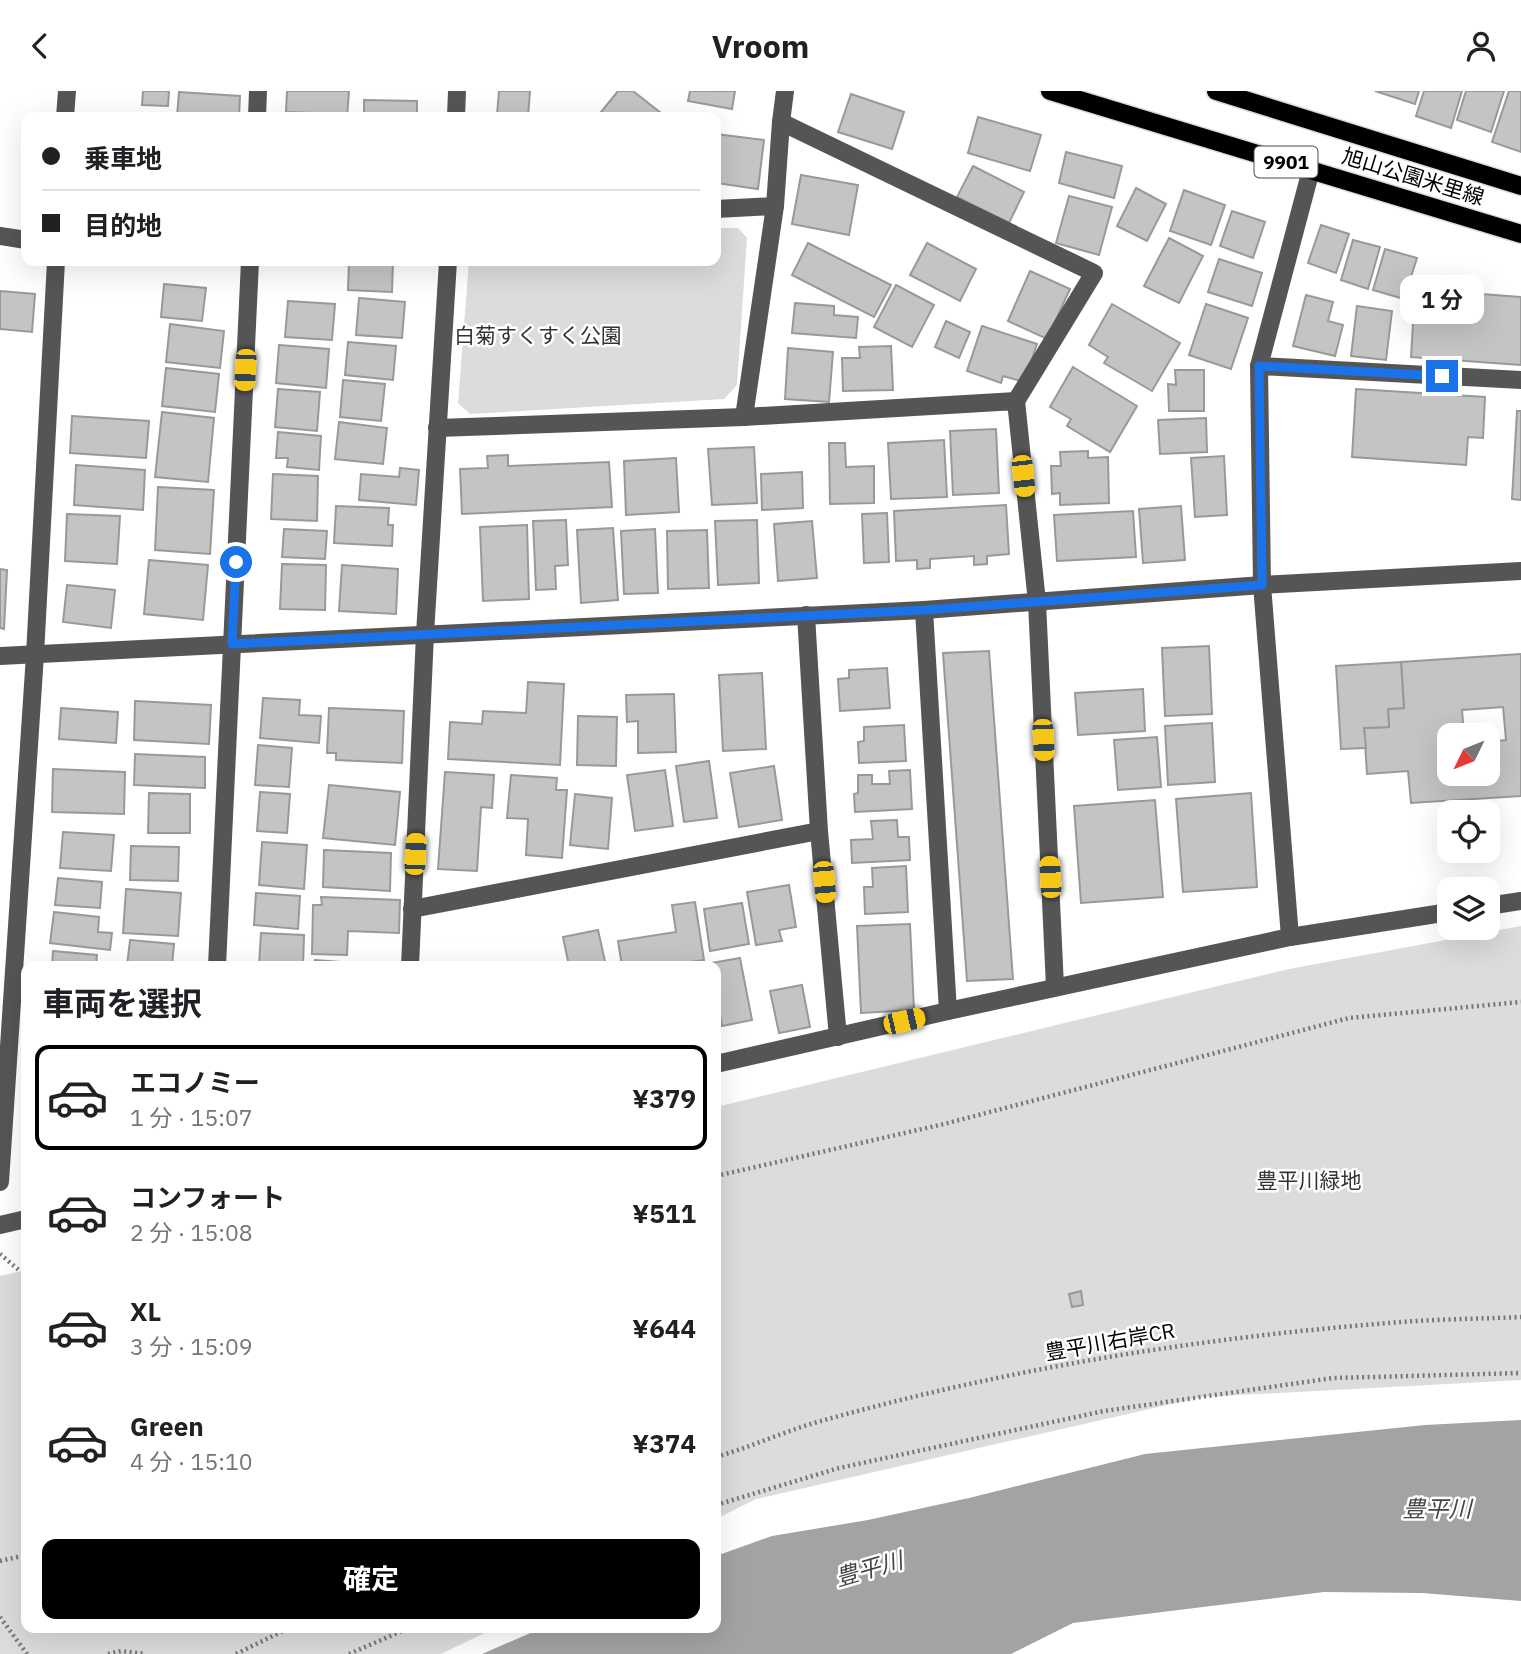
<!DOCTYPE html>
<html lang="ja">
<meta charset="utf-8">
<style>
body{margin:0;font-family:"IBM Plex Sans","Noto Sans JP",sans-serif;background:#f2f2f2;color:#202124;height:100vh;display:flex;flex-direction:column;font-size:26px;white-space:nowrap}
*{box-sizing:border-box;margin:0}
p{font-size:23px;color:#757577}
.icon{flex:none;width:38px;height:38px;fill:none;stroke:currentColor;stroke-width:2;stroke-linecap:round;stroke-linejoin:round}
.map{position:relative;flex:1;overflow:hidden}
.side{position:absolute;left:21px;top:870px;width:700px;height:672px;display:flex;flex-direction:column;background:#fff;border-radius:14px;box-shadow:0 7px 28px #0002}
.side>*{flex:none}
.guide{position:absolute;left:21px;top:21px;width:700px;height:154px;border-radius:14px;box-shadow:0 7px 28px #0002;display:grid;align-content:center;height:154px;padding:0 21px;background:#fff}
.needle{width:46px;rotate:227deg}
.controls{position:absolute;left:1437px;top:632px;display:grid;gap:14px}
.controls a{display:grid;place-items:center;width:63px;height:63px;border-radius:14px;background:#fff;box-shadow:0 7px 28px #0002;font-size:35px}
.end{position:absolute;width:32px;height:32px;margin:-16px;border:9px solid #1a73e8;background:#fff;box-shadow:0 0 0 4px #fff}
.from{border-radius:50%}
.bubble{position:absolute;height:49px;border-radius:14px;background:#fff;box-shadow:0 7px 28px #0002;font-size:23px;font-weight:700;line-height:49px;text-align:center}
.car{position:absolute;width:21px;height:42px;margin:-21px -10px;border-radius:9px;box-shadow:0 0 5px 2px #0007;background:linear-gradient(#f5c518 24%,#345 0 40%,#f5c518 0 76%,#345 0 86%,#f5c518 0)}
.guide b{display:flex;align-items:center;gap:24px;height:66px;font-size:26px}
.guide b+b{border-top:2px solid #e0e0e0}
.guide i{width:18px;height:18px;background:#202124}
ul{padding:0;list-style:none}
li{display:flex;align-items:center;gap:21px;height:105px;margin:0 14px 10px;padding:0 7px;border:4px solid transparent;border-radius:14px}
li div{flex:1}
li b{display:block;font-size:26px}
li em{font-style:normal;font-weight:700}
li.active{border-color:#000}
li>.icon{width:63px;height:63px;stroke-width:1.5}
h2{padding:0 21px;font-size:32px;line-height:84px}
.action{display:flex;gap:14px;margin-top:auto;padding:14px 21px}
.action a{flex:1;height:80px;border-radius:14px;background:#000;color:#fff;font-size:28px;font-weight:700;line-height:80px;text-align:center}
header{display:flex;justify-content:space-between;align-items:center;height:91px;padding:0 21px;background:#fff;font-size:32px;font-weight:700}
.map>svg:first-child{display:block}
</style>
<header><svg class="icon" aria-label="back" viewBox="0 0 24 24"><path d="M15 5l-7 7 7 7"/></svg>Vroom<svg class="icon" aria-label="person" viewBox="0 0 24 24"><circle cx="12" cy="8" r="4"/><path d="M4 21q1-7 8-7t8 7"/></svg></header>
<div class="map">
<svg width="1521" height="1563" viewBox="0 0 1521 1563">
<rect width="100%" height="100%" fill="#fff"/>
<g fill="#dcdcdc">
<path d="M716,137h22l9,10 -10,147 -13,14 -254,15 -12,-11 11,-142h247z"/>
<path d="M1521,835v454l-319,17 -446,102 -40,20v-412l573,-138z"/>
<path d="M26,1179v357l469,1 -54,26h-441v-378z"/>
</g>
<path fill="#a3a3a3" d="M1521,1329v181l-99,-8 -98,-1 -251,31 -62,31h-529l60,-26 174,-1v-71l56,-20 96,-16 101,-22 176,-44 280,-29z"/>
<g fill="#c4c4c4" stroke="#999" stroke-width="2" fill-rule="evenodd">
<path d="M143,0h26l-1,15 -26,-1z"/>
<path d="M287,0h62l-2,26h-38l1,-4 -24,-1z"/>
<path d="M499,0h31l-2,26 -31,-2z"/>
<path d="M618,0h15l33,26h-69z"/>
<path d="M690,0h45l-3,18 -44,-8z"/>
<path d="M1375,0h44l-4,13z"/>
<path d="M1424,0h38l-11,37 -35,-12z"/>
<path d="M1466,0h38l-13,41 -34,-12z"/>
<path d="M1509,0h12v61l-29,-10z"/>
<path d="M179,1l61,4 -1,21h-62z"/>
<path d="M851,3l53,18 -12,37 -54,-17z"/>
<path d="M364,9l53,1v16h-53z"/>
<path d="M978,26l63,18 -11,36 -62,-18z"/>
<path d="M716,43l48,6 -6,49 -42,-6z"/>
<path d="M1066,61l56,14 -8,32 -55,-15z"/>
<path d="M973,75l51,26 -15,31 -52,-26z"/>
<path d="M801,84l57,10 -9,50 -57,-11z"/>
<path d="M1136,97l30,16 -19,37 -30,-15z"/>
<path d="M1184,99l41,15 -14,40 -41,-14z"/>
<path d="M1069,105l43,11 -13,48 -43,-12z"/>
<path d="M1232,120l33,11 -12,36 -33,-12z"/>
<path d="M1321,134l28,9 -13,39 -28,-10z"/>
<path d="M1169,147l34,18 -24,47 -35,-17z"/>
<path d="M1353,149l27,7 -12,42 -27,-9z"/>
<path d="M808,152l83,42 -17,32 -82,-42z"/>
<path d="M927,152l49,26 -16,32 -50,-26z"/>
<path d="M1385,158l32,9 -13,41 -31,-9z"/>
<path d="M1219,168l43,14 -10,33 -44,-14z"/>
<path d="M349,170h44l-1,31 -44,-2z"/>
<path d="M1030,180l40,18 -23,50 -39,-18z"/>
<path d="M164,193l42,4 -4,33 -41,-4z"/>
<path d="M896,194l38,20 -22,42 -38,-20z"/>
<path d="M1415,198l106,8v68l-110,-8z"/>
<path d="M0,200l35,3 -3,38 -32,-3z"/>
<path d="M1306,204l27,7 -5,19 15,4 -8,31 -42,-10z"/>
<path d="M359,207l46,4 -3,36 -46,-3z"/>
<path d="M288,210l47,3 -3,36 -47,-3z"/>
<path d="M795,212l39,3v9l24,2 -2,21 -64,-5z"/>
<path d="M1112,213l68,39 -28,48 -48,-28 4,-6 -19,-12z"/>
<path d="M1206,213l42,14 -17,51 -42,-14z"/>
<path d="M1357,215l35,5 -6,49 -35,-4z"/>
<path d="M946,230l24,11 -11,26 -24,-11z"/>
<path d="M170,233l54,7 -4,37 -54,-6z"/>
<path d="M982,235l55,18 -13,38 -21,-6 -2,7 -34,-12z"/>
<path d="M348,251l48,4 -3,34 -48,-5z"/>
<path d="M279,254l50,4 -3,39 -50,-5z"/>
<path d="M891,255l2,44 -50,1 -1,-33h18l-1,-11z"/>
<path d="M788,257l45,4 -4,50 -44,-3z"/>
<path d="M1073,276l64,39 -27,46 -43,-26 4,-7 -21,-12z"/>
<path d="M166,277l53,6 -4,38 -53,-6z"/>
<path d="M1175,279h29v41h-35l-1,-27 8,1z"/>
<path d="M343,289l42,4 -4,37 -41,-4z"/>
<path d="M278,298l42,3 -3,39 -42,-4z"/>
<path d="M1356,298l129,8 -2,41 -15,-1 -2,28 -114,-8z"/>
<path d="M1517,320h4v89l-9,-1z"/>
<path d="M162,321l52,6 -6,64 -53,-5z"/>
<path d="M72,325l77,5 -3,37 -76,-5z"/>
<path d="M1206,327l1,34 -47,2 -2,-34z"/>
<path d="M339,331l48,6 -4,36 -48,-5z"/>
<path d="M996,338l3,64 -46,2 -3,-64z"/>
<path d="M278,341l43,4 -2,34 -32,-3 1,-9h-12z"/>
<path d="M944,349l3,57 -56,2 -3,-56z"/>
<path d="M829,352h16l1,24 28,-1v37l-44,1z"/>
<path d="M754,356l3,56 -45,2 -4,-56z"/>
<path d="M1088,360v7l20,-1 1,46 -49,2v-12l-8,1 -1,-28h10l-1,-14z"/>
<path d="M508,364v11l101,-4 3,45 -150,7 -2,-45 28,-1 -1,-12z"/>
<path d="M1224,365l3,59 -32,2 -4,-59z"/>
<path d="M676,367l3,54 -53,3 -2,-54z"/>
<path d="M76,374l69,5 -2,40 -69,-5z"/>
<path d="M400,377l19,2 -3,35 -57,-5 2,-26 38,3z"/>
<path d="M802,381l1,36 -41,2 -1,-36z"/>
<path d="M273,383l45,2 -1,45 -46,-2z"/>
<path d="M158,396l56,3 -4,64 -55,-4z"/>
<path d="M1006,414l3,49 -22,2v8l-13,1v-9l-44,3v9l-13,1v-9l-21,1 -2,-50z"/>
<path d="M336,415l53,2 -1,17h5l-1,21 -58,-3z"/>
<path d="M1181,415l4,54 -42,3 -4,-54z"/>
<path d="M1133,420l3,46 -79,4 -3,-46z"/>
<path d="M887,422l2,49 -25,1 -2,-49z"/>
<path d="M67,423l53,2 -3,48 -52,-3z"/>
<path d="M566,429l2,45 -13,1 1,23 -20,1 -3,-69z"/>
<path d="M757,429l2,63 -41,2 -3,-64z"/>
<path d="M812,430l5,57 -39,3 -4,-57z"/>
<path d="M527,434l2,74 -46,2 -3,-74z"/>
<path d="M613,437l5,72 -37,3 -4,-73z"/>
<path d="M284,438l43,2 -2,28 -43,-2z"/>
<path d="M655,438l3,64 -34,1 -3,-63z"/>
<path d="M707,439l2,58 -41,1 -1,-58z"/>
<path d="M149,469l59,5 -5,55 -59,-6z"/>
<path d="M282,473l44,1 -1,45 -45,-1z"/>
<path d="M342,474l56,4 -2,45 -57,-3z"/>
<path d="M0,478l7,1 -3,59 -4,-1z"/>
<path d="M67,494l48,5 -4,38 -48,-6z"/>
<path d="M1209,555l3,68 -47,2 -3,-68z"/>
<path d="M989,560l24,328 -46,2 -24,-328z"/>
<path d="M1521,563v142l-110,7 -3,-32 -41,3 -3,-46 25,-1 -1,-18 16,-1 -3,-46zM1503,616l3,33 -18,2v31h-39v-38h15l-2,-25z"/>
<path d="M1401,571l3,46 -16,1 1,18 -25,1 2,20 -25,1 -5,-83z"/>
<path d="M887,577l3,40 -50,3 -2,-32 11,-1v-8z"/>
<path d="M762,582l4,76 -43,2 -4,-76z"/>
<path d="M528,591l36,2 -4,81 -112,-6 2,-37 32,2 1,-13 43,2z"/>
<path d="M1143,598l2,42 -67,4 -3,-42z"/>
<path d="M674,603l2,58 -38,1v-32l-11,1 -1,-27z"/>
<path d="M263,607l37,2 -1,15 22,1 -2,27 -59,-5z"/>
<path d="M135,610l76,4 -2,39 -75,-4z"/>
<path d="M61,617l57,4 -2,31 -57,-4z"/>
<path d="M329,617l75,3 -2,52 -66,-3v-7h-9z"/>
<path d="M578,625l39,1 -1,49 -39,-1z"/>
<path d="M1212,632l3,59 -47,3 -3,-59z"/>
<path d="M904,634l2,36 -47,2 -1,-21 6,-1v-14z"/>
<path d="M1157,646l4,50 -43,3 -4,-50z"/>
<path d="M258,654l34,3 -3,39 -34,-2z"/>
<path d="M135,663l70,3v31l-71,-3z"/>
<path d="M709,670l8,57 -33,4 -8,-56z"/>
<path d="M774,675l8,54 -43,7 -9,-54z"/>
<path d="M53,678l72,3 -1,42 -72,-2z"/>
<path d="M665,679l8,56 -38,5 -8,-56z"/>
<path d="M910,679l2,39 -57,3 -1,-18 4,-1v-18h14v9h18l-1,-13z"/>
<path d="M445,681l49,3 -2,33 -11,-1 -4,64 -39,-2z"/>
<path d="M511,684l46,3 -1,12h11l-5,68 -36,-3 2,-36 -21,-1z"/>
<path d="M329,694l71,7 -5,53 -72,-7z"/>
<path d="M260,701l30,2 -3,39 -30,-2z"/>
<path d="M149,702l41,1v39h-42z"/>
<path d="M1251,702l6,94 -74,5 -7,-93z"/>
<path d="M575,703l37,4 -4,51 -38,-4z"/>
<path d="M1155,709l8,97 -82,6 -7,-97z"/>
<path d="M897,729l1,17h11l1,23 -58,3 -1,-23 22,-1 -2,-18z"/>
<path d="M63,741l51,3 -3,36 -51,-3z"/>
<path d="M262,751l45,3 -3,44 -45,-4z"/>
<path d="M131,755l48,1 -1,34 -48,-1z"/>
<path d="M324,759l67,3 -1,38 -67,-4z"/>
<path d="M906,775l2,46 -43,2 -1,-27h9l-1,-19z"/>
<path d="M58,787l44,4 -2,26 -45,-3z"/>
<path d="M789,794l7,42 -17,3 3,11 -26,4 -9,-53z"/>
<path d="M126,798l55,4 -3,43 -55,-3z"/>
<path d="M256,802l44,3 -2,33 -44,-4z"/>
<path d="M321,806l79,3 -1,33 -51,-2 -1,24 -35,-1 1,-49h9z"/>
<path d="M695,811l9,58 -42,6h-40l-4,-25 58,-9 -4,-27z"/>
<path d="M742,812l7,41 -39,7 -6,-42z"/>
<path d="M54,821l45,5 -1,15 14,1 -2,17 -60,-7z"/>
<path d="M910,833l4,86 -53,3 -4,-87z"/>
<path d="M598,839l8,36h-37l-6,-29z"/>
<path d="M261,842l43,2 -1,31h-44z"/>
<path d="M130,849l44,4 -2,22h-45z"/>
<path d="M53,860l44,4 -1,11h-44z"/>
<path d="M740,867l12,62 -30,6 -6,-35v-25h-5v-3z"/>
<path d="M315,869l50,4 -1,2h-50z"/>
<path d="M802,894l8,42 -31,6 -9,-42z"/>
<path d="M1081,1200l2,14 -11,2 -3,-13z"/>
</g>
<g fill="none" stroke-linecap="round" stroke-linejoin="round">
<g stroke="#dbdbdb" stroke-width="21">
<g id="major">
<path d="M1050,0l471,143"/>
<path d="M1216,0l305,95"/>
</g>
</g>
<g stroke="#777" stroke-width="4.5" stroke-dasharray="2 3.5" stroke-linecap="butt">
<path d="M716,1085l228,-52 405,-106 172,-16"/>
<path d="M0,1163l20,17h6"/>
<path d="M716,1366c35,-10 69,-26 105,-36 185,-52 376,-83 568,-98 44,-4 88,-4 132,-6"/>
<path d="M716,1414l123,-37 265,-57 229,-33 188,-5"/>
<path d="M0,1470l26,-6"/>
<path d="M0,1526l27,37"/>
<path d="M108,1563l13,-3 25,3"/>
<path d="M236,1563l55,-27"/>
<path d="M349,1563l62,-27"/>
</g>
<g stroke="#555" stroke-width="18">
<path d="M65,26l2,-26"/>
<path d="M257,26l1,-26"/>
<path d="M456,26l1,-26"/>
<path d="M781,31l313,151 -78,128"/>
<path d="M716,118l59,-3"/>
<path d="M0,145l26,4"/>
<path d="M1259,275l262,14"/>
<path d="M744,326l31,-211 6,-84 4,-31"/>
<path d="M437,337l307,-11 272,-16 21,201 18,385"/>
<path d="M924,519l24,401"/>
<path d="M806,524l13,216 19,206"/>
<path d="M0,565l924,-46 338,-25 259,-14"/>
<path d="M1488,815l33,-5"/>
<path d="M412,818l407,-78"/>
<path d="M1290,846l-28,-352 -3,-219 52,-196"/>
<path d="M217,875l33,-705"/>
<path d="M410,875l15,-332 23,-373"/>
<path d="M716,973l232,-53 342,-74 159,-25"/>
<path d="M0,1091l35,-527 21,-394"/>
<path d="M0,1134l26,-6"/>
</g>
<use href="#major" stroke="#000" stroke-width="18"/>
</g>
<g fill="none" stroke-linecap="round" stroke-linejoin="round">
<path stroke="#1a73e8" stroke-width="9" d="M236,471l-4,82 692,-34 338,-25 -3,-219 183,10"/>
</g>
<g text-anchor="middle" stroke-width="5" stroke-linejoin="round" paint-order="stroke">
<rect fill="#fff" stroke="#4c4c4c" stroke-width="2" x="1254.5" y="55.5" width="63" height="31" rx="5"/>
<g font-size="19" font-weight="bold" fill="#000">
<text x="1286" y="78">9901</text>
</g>
<g font-size="21" fill="#000" stroke="#fff">
<text transform="translate(1413 86) rotate(17)" y="7">旭山公園米里線</text>
<text transform="translate(1110 1251) rotate(-10)" y="7">豊平川右岸CR</text>
</g>
<g font-size="21" fill="#333" stroke="#fff">
<text x="538" y="252">白菊すくすく公園</text>
<text x="1309" y="1097">豊平川緑地</text>
</g>
<g font-size="23" font-style="italic" fill="#444" stroke="#fff">
<text x="1437" y="1426">豊平川</text>
<text transform="translate(869 1478) rotate(-16)" y="8">豊平川</text>
</g>
</g>
</svg>
<div class="controls">
<a><svg class="needle" viewBox="-14 -14 28 28"><path d="M0-13l5 13h-10z" fill="#e53935"/><path d="M0 13l5-13h-10z" fill="#757577"/></svg></a>
<a><svg class="icon" aria-label="locate" viewBox="0 0 24 24"><circle cx="12" cy="12" r="6"/><path d="M12 2v4M12 18v4M2 12h4M18 12h4"/></svg></a>
<a><svg class="icon" aria-label="layers" viewBox="0 0 24 24"><path d="M12 4l9 5-9 5-9-5zM3 14l9 5 9-5"/></svg></a>
</div>
<i class="end from" style="left:236px;top:471px"></i>
<i class="end" style="left:1442px;top:285px"></i>
<div class="bubble" style="left:1400px;top:184px;width:84px">1 分</div>
<i class="car" style="left:245px;top:279px;rotate:183deg"></i>
<i class="car" style="left:1023px;top:385px;rotate:174deg"></i>
<i class="car" style="left:1043px;top:649px;rotate:177deg"></i>
<i class="car" style="left:415px;top:763px;rotate:3deg"></i>
<i class="car" style="left:1050px;top:786px;rotate:357deg"></i>
<i class="car" style="left:824px;top:791px;rotate:175deg"></i>
<i class="car" style="left:904px;top:930px;rotate:77deg"></i>
<div class="guide">
<b><i class="from"></i>乗車地</b>
<b><i></i>目的地</b>
</div>
<section class="side">
<h2>車両を選択</h2>
<ul>
<li class="active"><svg class="icon" aria-label="car" viewBox="0 0 24 24"><path d="M5 17H2v-5l4-1 3-4h7l3 4 3 1v5h-3M9 17h6M6 11h13"/><circle cx="7" cy="17" r="2"/><circle cx="17" cy="17" r="2"/></svg><div><b>エコノミー</b><p>1 分 · 15:07</p></div><em>¥379</em></li>
<li><svg class="icon" aria-label="car" viewBox="0 0 24 24"><path d="M5 17H2v-5l4-1 3-4h7l3 4 3 1v5h-3M9 17h6M6 11h13"/><circle cx="7" cy="17" r="2"/><circle cx="17" cy="17" r="2"/></svg><div><b>コンフォート</b><p>2 分 · 15:08</p></div><em>¥511</em></li>
<li><svg class="icon" aria-label="car" viewBox="0 0 24 24"><path d="M5 17H2v-5l4-1 3-4h7l3 4 3 1v5h-3M9 17h6M6 11h13"/><circle cx="7" cy="17" r="2"/><circle cx="17" cy="17" r="2"/></svg><div><b>XL</b><p>3 分 · 15:09</p></div><em>¥644</em></li>
<li><svg class="icon" aria-label="car" viewBox="0 0 24 24"><path d="M5 17H2v-5l4-1 3-4h7l3 4 3 1v5h-3M9 17h6M6 11h13"/><circle cx="7" cy="17" r="2"/><circle cx="17" cy="17" r="2"/></svg><div><b>Green</b><p>4 分 · 15:10</p></div><em>¥374</em></li>
</ul>
<div class="action"><a>確定</a></div>
</section>
</div>
